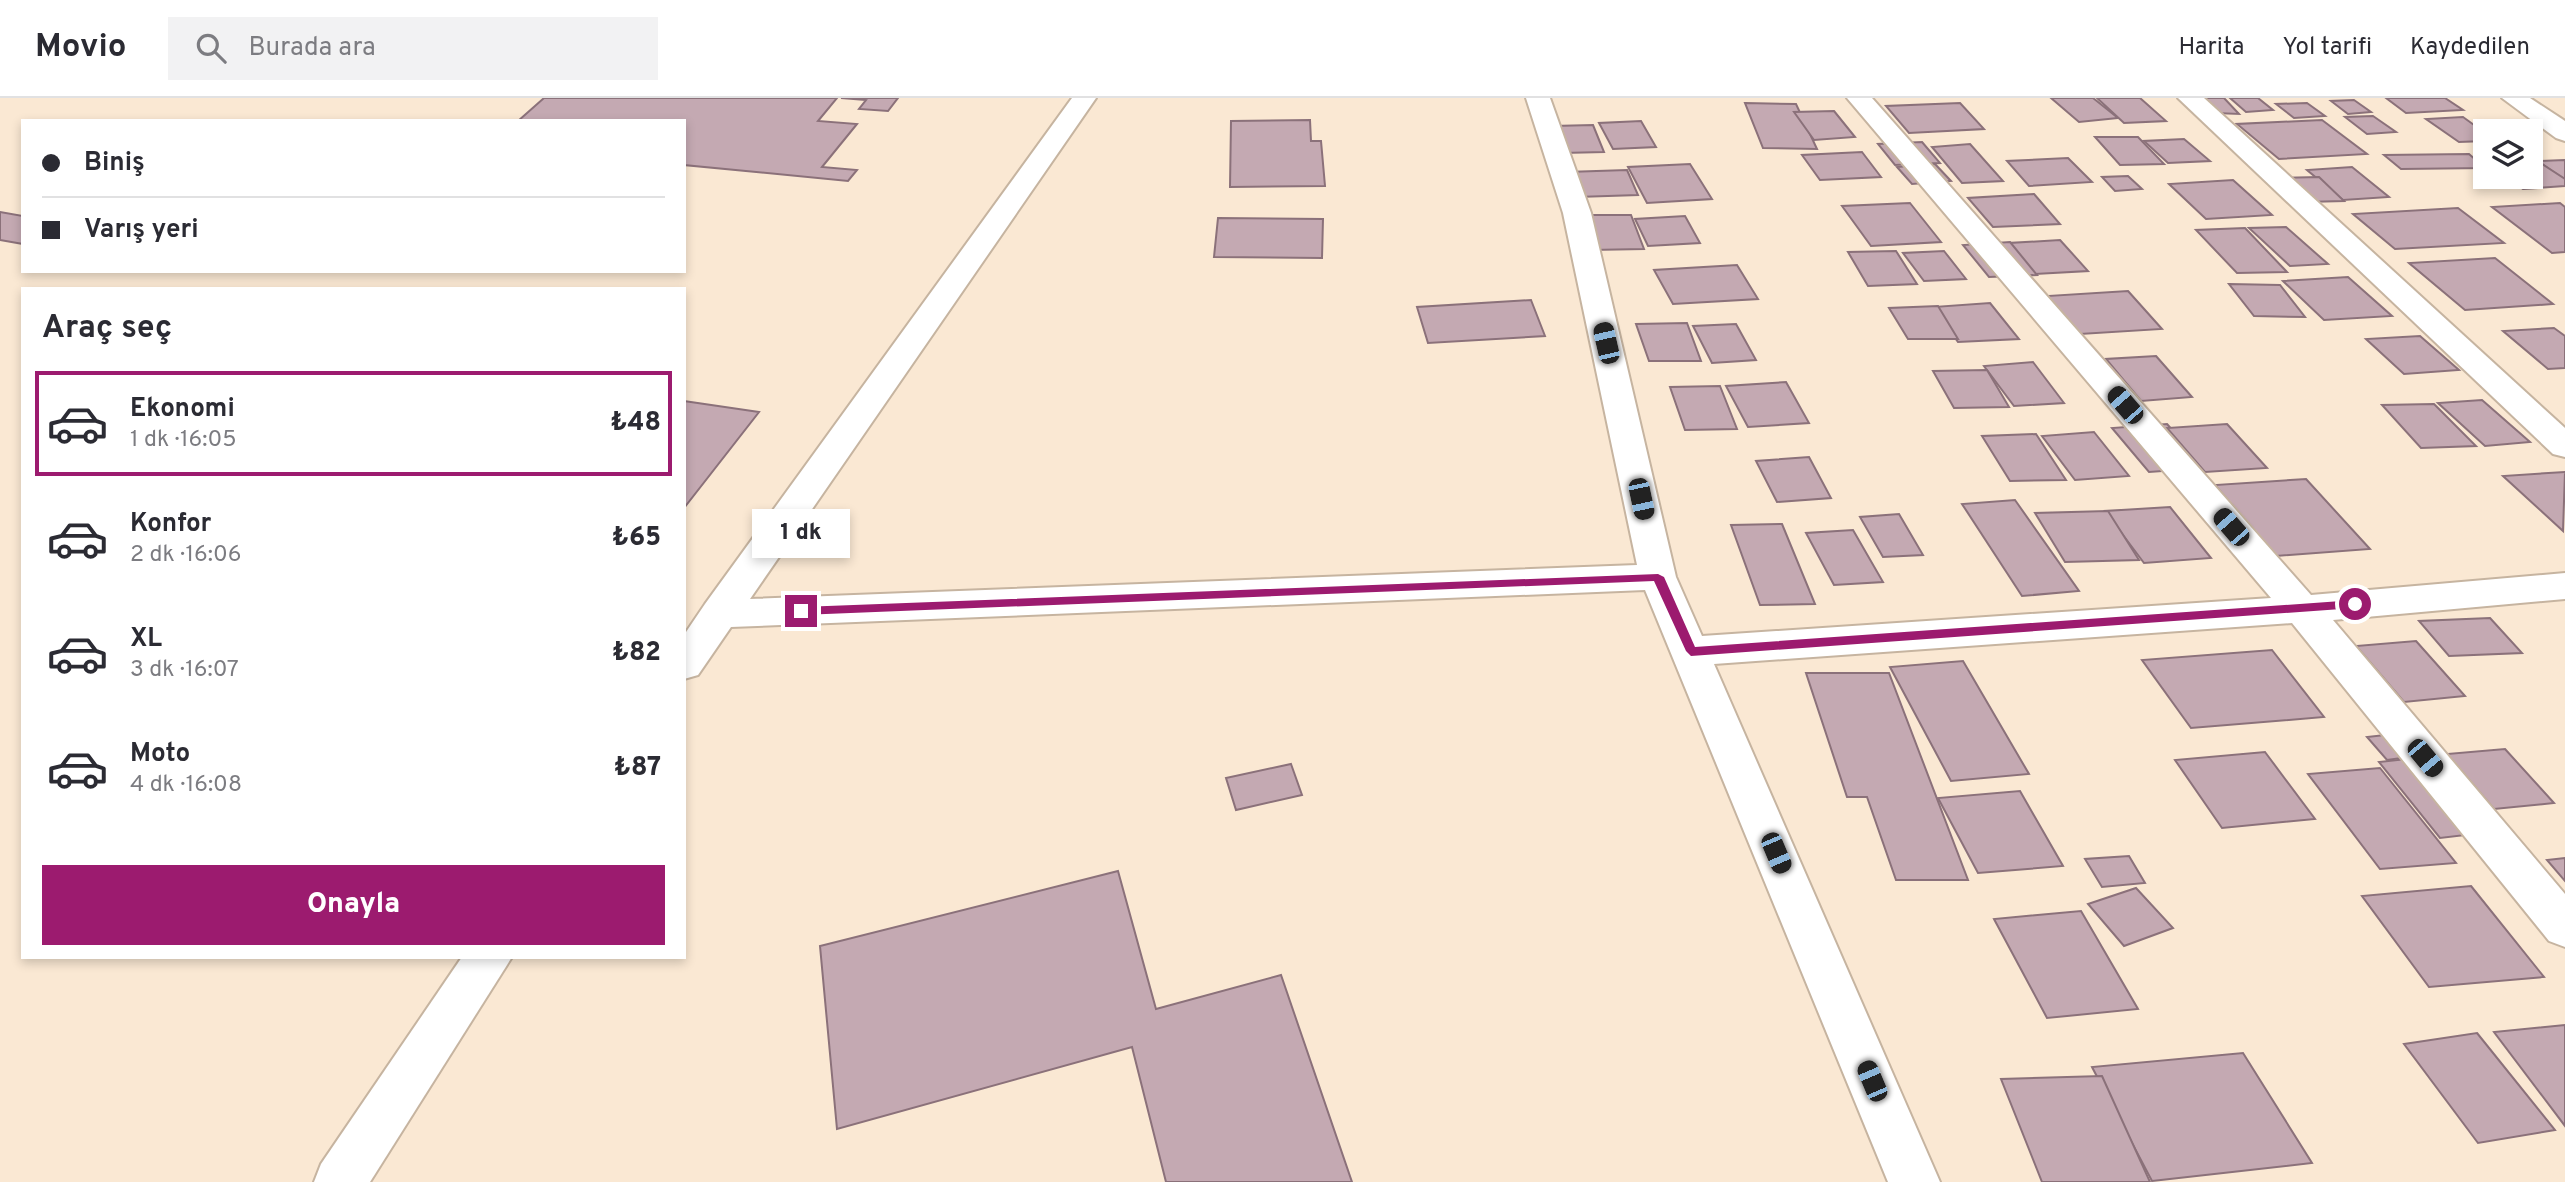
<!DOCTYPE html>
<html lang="tr">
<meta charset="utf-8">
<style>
body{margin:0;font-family:Overpass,sans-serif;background:#f2f2f3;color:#2b2b33;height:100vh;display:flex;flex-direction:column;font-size:26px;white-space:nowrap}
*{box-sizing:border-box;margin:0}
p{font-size:23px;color:#7c7c81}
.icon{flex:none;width:38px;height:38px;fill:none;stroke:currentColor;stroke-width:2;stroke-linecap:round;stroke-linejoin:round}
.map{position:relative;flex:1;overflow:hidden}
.panel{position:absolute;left:21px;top:189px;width:665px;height:672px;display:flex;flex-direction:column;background:#fff;border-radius:0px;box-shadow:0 4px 10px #0003}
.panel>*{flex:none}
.guide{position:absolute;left:21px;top:21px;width:665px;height:154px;border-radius:0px;box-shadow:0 4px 10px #0003;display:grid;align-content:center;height:154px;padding:0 21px;background:#fff}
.tools{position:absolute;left:2473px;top:21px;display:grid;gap:14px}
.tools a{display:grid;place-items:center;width:70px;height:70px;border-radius:0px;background:#fff;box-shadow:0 4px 10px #0003;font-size:35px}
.end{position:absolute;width:32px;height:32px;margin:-16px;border:9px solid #9c1b6f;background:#fff;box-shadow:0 0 0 4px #fff}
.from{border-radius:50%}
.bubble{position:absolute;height:49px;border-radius:0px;background:#fff;box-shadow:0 4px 10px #0003;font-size:23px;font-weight:800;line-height:49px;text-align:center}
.car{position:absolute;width:21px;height:42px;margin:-21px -10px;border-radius:9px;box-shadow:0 0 5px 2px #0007;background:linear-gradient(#222 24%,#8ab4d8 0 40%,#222 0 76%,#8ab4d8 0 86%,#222 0)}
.guide b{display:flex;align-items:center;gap:24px;height:66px;font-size:26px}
.guide b+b{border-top:2px solid #e1e1e2}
.guide i{width:18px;height:18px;background:#2b2b33}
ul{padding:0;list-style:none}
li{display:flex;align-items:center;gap:21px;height:105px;margin:0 14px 10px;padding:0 7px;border:4px solid transparent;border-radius:0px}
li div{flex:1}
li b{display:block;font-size:26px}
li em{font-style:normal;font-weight:800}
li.active{border-color:#9c1b6f}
li>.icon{width:63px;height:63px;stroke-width:1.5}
h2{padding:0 21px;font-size:32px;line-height:84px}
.button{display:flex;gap:14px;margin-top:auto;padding:14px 21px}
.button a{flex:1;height:80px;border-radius:0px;background:#9c1b6f;color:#fff;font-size:28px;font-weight:800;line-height:80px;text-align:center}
header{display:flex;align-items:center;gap:42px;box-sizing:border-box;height:98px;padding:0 35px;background:#fff;border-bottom:2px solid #e1e1e2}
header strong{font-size:33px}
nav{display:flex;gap:38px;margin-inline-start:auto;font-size:24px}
.search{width:490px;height:63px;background:#f2f2f3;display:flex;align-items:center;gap:18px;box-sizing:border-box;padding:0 24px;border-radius:0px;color:#7c7c81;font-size:26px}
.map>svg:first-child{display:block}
</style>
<header>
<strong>Movio</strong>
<div class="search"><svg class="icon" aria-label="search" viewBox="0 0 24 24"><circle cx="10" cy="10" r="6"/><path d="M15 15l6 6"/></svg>Burada ara</div>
<nav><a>Harita</a><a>Yol tarifi</a><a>Kaydedilen</a></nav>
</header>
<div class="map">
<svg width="2565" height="1084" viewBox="0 0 2565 1084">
<rect width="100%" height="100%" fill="#fae8d3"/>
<g fill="#c4a9b2" stroke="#8b717a" stroke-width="2">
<path d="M544,0h293l-19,23 39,3 -35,43 35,3 -9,11 -164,-16v-44h-166z"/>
<path d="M841,0h57l-10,13 -29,-2 7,-9z"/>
<path d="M2051,0h42l25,20 -39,4z"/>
<path d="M2097,0h43l26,23 -42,2z"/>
<path d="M2181,0h43l15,16 -24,-1z"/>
<path d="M2230,0h28l15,12 -27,2z"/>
<path d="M2386,0h59l18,12 -57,3z"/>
<path d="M2354,2l17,12 -23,2 -17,-13z"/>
<path d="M1745,5l51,1 21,45 -54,-1z"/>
<path d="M1960,5l24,26 -75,4 -23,-27z"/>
<path d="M2307,5l18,13 -31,2 -18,-14z"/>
<path d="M1834,13l21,26 -41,3 -20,-28z"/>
<path d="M2373,18l23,16 -29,2 -22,-17z"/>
<path d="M2463,19l22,16v8l-26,1 -33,-23z"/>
<path d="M1310,22l1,21h10l4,45 -95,1 1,-66z"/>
<path d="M2322,22l45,34 -88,5 -42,-35z"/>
<path d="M1641,23l15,26 -43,2 -14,-26z"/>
<path d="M1593,27l11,27 -42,1 -9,-27z"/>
<path d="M2095,39h43l26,27 -44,1z"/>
<path d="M2184,41l26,22 -42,2 -24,-22z"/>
<path d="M1922,44l18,21 -45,2 -17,-21z"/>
<path d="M1970,46l33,37 -41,2 -30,-36z"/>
<path d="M1862,54l19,25 -61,3 -18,-25z"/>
<path d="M2469,56l16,14 -84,1 -17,-14z"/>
<path d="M2068,60l24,24 -63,4 -22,-25z"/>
<path d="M2565,62v20l-27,-19z"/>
<path d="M1690,66l22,35 -65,4 -19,-36z"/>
<path d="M1935,66l16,17 -39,3 -15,-17z"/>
<path d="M2542,66l23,15v7l-42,3 -18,-12h25v-12z"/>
<path d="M2352,69l37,30 -46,3 -36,-30z"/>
<path d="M1627,72l11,25 -61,2 -10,-25z"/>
<path d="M2128,78l14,13 -27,2 -13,-14z"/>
<path d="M2319,79l25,24 -40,1 -25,-24z"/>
<path d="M2233,82l39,35 -66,4 -37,-35z"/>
<path d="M2034,96l26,30 -67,3 -25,-29z"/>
<path d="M1910,105l31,39 -70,4 -29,-40z"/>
<path d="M2560,105l5,4v45l-13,1 -60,-46z"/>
<path d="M2458,110l46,35 -109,6 -42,-35z"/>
<path d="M0,114l23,4v28l-23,-4z"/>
<path d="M1579,117h52l13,34 -54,1z"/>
<path d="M1685,118l15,27 -52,3 -13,-27z"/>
<path d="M1218,120l105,1 -1,39 -108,-1z"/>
<path d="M2286,129l42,37 -38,2 -41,-38z"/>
<path d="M2245,130l42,44 -50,1 -41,-43z"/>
<path d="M2060,142l28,31 -53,3 -26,-31z"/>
<path d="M2010,144l27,33 -48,2 -26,-32z"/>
<path d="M1896,153l21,33 -49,2 -20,-34z"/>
<path d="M1944,153l22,28 -42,2 -21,-28z"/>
<path d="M2495,160l58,46 -88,6 -56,-47z"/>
<path d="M1737,167l21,34 -85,5 -19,-34z"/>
<path d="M2348,179l44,39 -68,4 -41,-39z"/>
<path d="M2229,186l51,1 25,32 -51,-1z"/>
<path d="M2128,193l34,38 -82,5 -33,-38z"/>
<path d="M1531,202l14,36 -117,7 -11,-36z"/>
<path d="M1990,205l29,36 -61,3 -25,-35z"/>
<path d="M1938,208l20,33h-50l-19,-31z"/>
<path d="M1687,225l14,38h-52l-13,-37z"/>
<path d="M1736,226l20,36 -44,3 -19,-37z"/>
<path d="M2554,230l11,8v32l-17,1 -45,-38z"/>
<path d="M2420,238l39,34 -55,4 -38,-35z"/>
<path d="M2156,258l36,41 -51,4 -35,-42z"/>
<path d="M2033,264l31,41 -50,3 -30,-40z"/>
<path d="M1987,272l22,37 -55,1 -21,-37z"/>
<path d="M1786,284l23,41 -61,4 -22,-41z"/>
<path d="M1720,288l17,43 -52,1 -15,-43z"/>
<path d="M2482,302l48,42 -45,4 -47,-43z"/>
<path d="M684,303l75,11 -75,96z"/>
<path d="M2434,306l42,42 -55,2 -39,-43z"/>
<path d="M2167,326l39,44 -57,4 -37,-44z"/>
<path d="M2227,326l40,44 -62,4 -38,-44z"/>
<path d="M2094,334l35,44 -54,4 -33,-44z"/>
<path d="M2036,336l30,46 -56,1 -28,-45z"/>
<path d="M1809,359l22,41 -54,4 -21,-41z"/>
<path d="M2565,374l-2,59 -60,-55z"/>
<path d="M2306,381l64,70 -94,7 -61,-71z"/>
<path d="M2015,402l64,91 -57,5 -60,-92z"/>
<path d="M2170,409l41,51 -67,5 -39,-52z"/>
<path d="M2108,413l31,49 -74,2 -30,-49z"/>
<path d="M1899,416l24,41 -40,2 -23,-40z"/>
<path d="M1782,426l33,80 -55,1 -29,-80z"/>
<path d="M1853,432l30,52 -49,3 -28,-52z"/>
<path d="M2490,520l32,35 -73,3 -30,-35z"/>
<path d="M2416,543l49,55 -61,6 -48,-56z"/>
<path d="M2272,552l52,67 -133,11 -49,-68z"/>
<path d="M1963,563l66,113 -78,7 -61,-114z"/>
<path d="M1806,575h83l79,207h-72l-29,-83h-20z"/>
<path d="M2403,635l20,22 -36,5 -20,-23z"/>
<path d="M2505,651l49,54 -60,6 -47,-55z"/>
<path d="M2265,654l50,67 -93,9 -47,-68z"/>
<path d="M2444,657l64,75 -68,8 -61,-76z"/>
<path d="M1291,666l11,31 -66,15 -10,-32z"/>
<path d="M2380,670l76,95 -76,6 -72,-95z"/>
<path d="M2020,693l43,75 -85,7 -40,-75z"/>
<path d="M2129,758l16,27 -43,4 -17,-28z"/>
<path d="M2565,760v23l-18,-21z"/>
<path d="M1118,773l38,138 125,-34 71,207h-186l-34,-135 -295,82 -17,-183z"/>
<path d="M2471,788l73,91 -115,10 -67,-91z"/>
<path d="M2136,790l37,40 -49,18 -36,-42z"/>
<path d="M2081,813l57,98 -91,9 -53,-99z"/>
<path d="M2565,927v101l-71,-94z"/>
<path d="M2477,935l78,97 -77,13 -74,-99z"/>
<path d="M2243,955l69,110 -160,18 -60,-114z"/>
<path d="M2102,978l48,106h-108l-41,-103z"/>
</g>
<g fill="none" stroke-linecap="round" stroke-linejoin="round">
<g stroke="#c6b4a0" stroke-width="4">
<g id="street">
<path d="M1072,0h24l-346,501 887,-34 -74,-352 -37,-115h24l41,115 85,364 26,59 569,-38 -424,-500h25l439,497 254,-22v26l-232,21 232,274v53l-16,-6 -257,-318 -578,41 226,518h-52l-243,-592 -914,37 -33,48 -14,4v-44l21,-31z"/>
<path d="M2178,0h26l361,330v29l-12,-3z"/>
<path d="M2502,0h28l35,23v20l-9,-3z"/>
<path d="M462,859h50l-142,225h-56l7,-18z"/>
</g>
</g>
<use href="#street" fill="#fff" fill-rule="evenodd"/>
</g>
<path fill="#9c1b6f" d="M1658,476l6,3 31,70 660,-47 6,4 -6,4 -664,48 -5,-5 -32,-70 -853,34 -6,-4 6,-4z"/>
</svg>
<div class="tools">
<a><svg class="icon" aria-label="layers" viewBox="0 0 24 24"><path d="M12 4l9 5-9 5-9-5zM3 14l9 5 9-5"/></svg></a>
</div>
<i class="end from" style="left:2355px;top:506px"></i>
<i class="end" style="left:801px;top:513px"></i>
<div class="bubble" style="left:752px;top:411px;width:98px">1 dk</div>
<i class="car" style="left:1606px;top:245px;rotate:347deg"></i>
<i class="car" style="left:2125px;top:307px;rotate:319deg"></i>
<i class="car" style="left:1641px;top:401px;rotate:168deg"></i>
<i class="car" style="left:2231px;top:429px;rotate:319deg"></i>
<i class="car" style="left:2425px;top:660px;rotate:140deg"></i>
<i class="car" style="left:1776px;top:755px;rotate:157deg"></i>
<i class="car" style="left:1872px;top:983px;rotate:337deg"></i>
<div class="guide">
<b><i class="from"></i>Biniş</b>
<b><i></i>Varış yeri</b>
</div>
<section class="panel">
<h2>Araç seç</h2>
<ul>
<li class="active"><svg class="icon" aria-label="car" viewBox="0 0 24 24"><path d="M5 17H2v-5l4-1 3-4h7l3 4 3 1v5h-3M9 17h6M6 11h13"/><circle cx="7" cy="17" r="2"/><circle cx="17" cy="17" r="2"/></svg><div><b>Ekonomi</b><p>1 dk · 16:05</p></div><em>₺48</em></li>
<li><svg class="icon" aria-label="car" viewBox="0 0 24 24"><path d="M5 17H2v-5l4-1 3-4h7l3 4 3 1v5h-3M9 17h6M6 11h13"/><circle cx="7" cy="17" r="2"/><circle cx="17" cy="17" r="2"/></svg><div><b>Konfor</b><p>2 dk · 16:06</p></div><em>₺65</em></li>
<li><svg class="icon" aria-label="car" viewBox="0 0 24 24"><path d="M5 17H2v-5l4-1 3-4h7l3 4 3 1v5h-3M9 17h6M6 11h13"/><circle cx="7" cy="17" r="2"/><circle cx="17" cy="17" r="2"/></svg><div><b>XL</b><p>3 dk · 16:07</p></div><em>₺82</em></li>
<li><svg class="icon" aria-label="car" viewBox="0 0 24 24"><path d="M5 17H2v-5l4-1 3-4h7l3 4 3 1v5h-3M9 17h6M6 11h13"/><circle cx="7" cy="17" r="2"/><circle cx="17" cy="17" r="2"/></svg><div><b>Moto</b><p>4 dk · 16:08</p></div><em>₺87</em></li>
</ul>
<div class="button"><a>Onayla</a></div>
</section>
</div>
